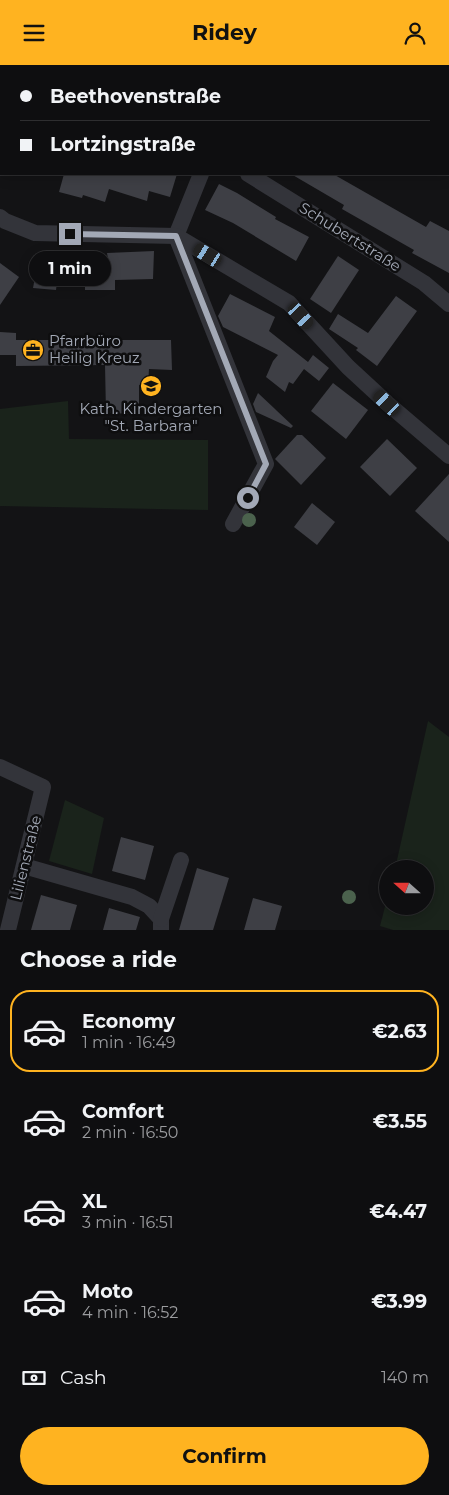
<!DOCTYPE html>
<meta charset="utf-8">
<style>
body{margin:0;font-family:Montserrat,sans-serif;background:#171719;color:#f1f3f6;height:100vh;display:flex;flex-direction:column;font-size:19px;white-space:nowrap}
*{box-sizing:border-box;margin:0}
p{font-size:16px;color:#9b9c9f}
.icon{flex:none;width:28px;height:28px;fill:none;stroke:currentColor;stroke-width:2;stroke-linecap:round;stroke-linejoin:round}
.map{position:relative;height:865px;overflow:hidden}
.details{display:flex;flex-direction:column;background:#0e0e10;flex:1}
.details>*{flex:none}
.banner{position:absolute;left:0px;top:0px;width:450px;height:110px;box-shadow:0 2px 12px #0003,0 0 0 1px #2e2e30;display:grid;align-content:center;height:110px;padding:0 20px;background:#0e0e10}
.needle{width:32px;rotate:291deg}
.buttons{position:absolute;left:379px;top:795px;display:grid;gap:10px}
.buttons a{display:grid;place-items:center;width:55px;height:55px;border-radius:50%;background:#0e0e10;box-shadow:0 2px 12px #0003,0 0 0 1px #2e2e30;font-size:25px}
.end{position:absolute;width:22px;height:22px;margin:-11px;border:6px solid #a3a9b6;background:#111;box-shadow:0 0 0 2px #111}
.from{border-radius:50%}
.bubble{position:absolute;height:35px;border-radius:18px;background:#0e0e10;box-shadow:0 2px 12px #0003,0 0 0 1px #2e2e30;font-size:16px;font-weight:700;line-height:35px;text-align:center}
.car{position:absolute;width:15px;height:30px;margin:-15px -8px;border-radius:6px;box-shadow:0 0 4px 1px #0007;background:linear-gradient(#222 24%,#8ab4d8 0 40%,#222 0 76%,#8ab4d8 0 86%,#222 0)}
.banner b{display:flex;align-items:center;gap:18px;height:48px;font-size:19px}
.banner b+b{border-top:1px solid #2e2e30}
.banner i{width:12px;height:12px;background:#f1f3f6}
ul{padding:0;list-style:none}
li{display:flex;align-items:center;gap:15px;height:82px;margin:0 10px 8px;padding:0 10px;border:2px solid transparent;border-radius:20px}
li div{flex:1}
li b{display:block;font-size:19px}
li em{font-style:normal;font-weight:700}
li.current{border-color:#ffb320}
li>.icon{width:45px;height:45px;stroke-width:1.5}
h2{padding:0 20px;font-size:22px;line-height:60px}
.pay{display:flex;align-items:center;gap:12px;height:55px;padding:0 20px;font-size:19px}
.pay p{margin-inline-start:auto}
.action{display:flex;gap:10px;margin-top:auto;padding:10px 20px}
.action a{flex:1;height:58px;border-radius:30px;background:#ffb320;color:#111;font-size:20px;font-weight:700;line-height:58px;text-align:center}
header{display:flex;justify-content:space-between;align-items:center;height:65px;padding:0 20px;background:#ffb320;color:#111;font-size:22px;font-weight:700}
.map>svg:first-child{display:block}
</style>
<header><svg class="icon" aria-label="menu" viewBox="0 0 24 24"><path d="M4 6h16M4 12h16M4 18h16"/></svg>Ridey<svg class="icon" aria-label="person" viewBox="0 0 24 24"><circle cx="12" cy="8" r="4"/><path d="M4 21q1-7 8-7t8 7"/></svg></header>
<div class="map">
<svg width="449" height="865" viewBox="0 0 449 865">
<rect width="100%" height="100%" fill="#131315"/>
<g fill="#1a231b">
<path d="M68,336l1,38 139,1v70l-208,-4v-97z"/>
<path d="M428,656l21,16v193h-56l-13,-4 7,-27 1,7h37v-37h-30z"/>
<path d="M65,735l39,18 -12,56 -43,-13z"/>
</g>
<g fill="#3e3f45">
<path d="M64,109h113l-7,23 -21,-6 -2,10 -38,-12 -4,13 -22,-7 -1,3 -23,-6z"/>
<path d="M291,109h42l93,53 4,-6 19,10v42l-37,-20 2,-3 -72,-41 2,-4z"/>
<path d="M219,119l18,9 39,24 -1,2 34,18 -13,24 -63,-38 -28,-13z"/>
<path d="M154,186l-1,28 -38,1v10h-30v-17h-19v-15l42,1 -1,-6z"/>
<path d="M338,191l21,14 -28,43 -21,-14z"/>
<path d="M38,196l21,3 -3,26 -23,-2z"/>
<path d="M0,198l19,14 -19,28z"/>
<path d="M230,229l45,23 -6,14 39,31 5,-7 16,13 -10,13 -15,-12 -11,15 -4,-2 -4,10 -19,-15 7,-16 5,-6 -55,-28 -5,-11z"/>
<path d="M396,231l21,15 -40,55 -21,-16 2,-2 -29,-19 9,-15 30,19z"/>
<path d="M0,267l16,1v7h155l1,30 -23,-1 -1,17 -9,-1v29l-33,-1 -1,-48 -89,1v-11h-16z"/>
<path d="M333,318l35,27 -22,29 -35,-28z"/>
<path d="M258,328l35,33 -2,2 -35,-16 -3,-8z"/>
<path d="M297,370h5l24,23 -25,27 -26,-26z"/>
<path d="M387,374l30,29 -27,28 -30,-29z"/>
<path d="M449,409v68l-34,-31z"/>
<path d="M312,438l23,19 -18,23 -23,-18z"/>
<path d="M121,772l33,9 -9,34 -33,-9z"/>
<path d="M197,803l32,10 -16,52h-34z"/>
<path d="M41,830l36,10 -7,25h-39z"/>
<path d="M253,833l29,8 -7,24h-31z"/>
<path d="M109,843l31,9 -4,13h-33z"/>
</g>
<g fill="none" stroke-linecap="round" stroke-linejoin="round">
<g stroke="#33343a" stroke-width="16">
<path d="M445,0l1,1"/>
<path d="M244,1v-1"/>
<path d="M0,45h1"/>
<path d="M201,109l-25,62 90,228 -33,60"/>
<path d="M248,109l176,109 25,21"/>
<path d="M0,152l5,4 30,12 141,3 113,67 59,64 39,36 62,53"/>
<path d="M0,702l43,20 -35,143"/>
<path d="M24,801l108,31 17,9 12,13v11"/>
<path d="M161,854l20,-59"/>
</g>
</g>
<g fill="#4b624d">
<circle cx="249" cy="455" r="7"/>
<circle cx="349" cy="832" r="7"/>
</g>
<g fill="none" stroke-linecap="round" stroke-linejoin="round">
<path stroke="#a3a9b6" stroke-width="6" d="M70,169l106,2 90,228 -18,34"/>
</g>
<defs>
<g id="office-disc" transform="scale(1.125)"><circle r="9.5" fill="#ffb320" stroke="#0e0e0f"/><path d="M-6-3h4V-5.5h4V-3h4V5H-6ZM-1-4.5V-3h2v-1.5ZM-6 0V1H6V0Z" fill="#111"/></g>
<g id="school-disc" transform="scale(1.125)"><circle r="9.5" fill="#ffb320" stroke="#0e0e0f"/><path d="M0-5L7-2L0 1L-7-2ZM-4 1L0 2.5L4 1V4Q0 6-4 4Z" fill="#111"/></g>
</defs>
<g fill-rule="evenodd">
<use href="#office-disc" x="33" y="285"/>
<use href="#school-disc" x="151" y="321"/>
</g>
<g text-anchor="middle" stroke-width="5" stroke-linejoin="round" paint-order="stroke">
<g font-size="15" fill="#a3a9b6" stroke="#0e0e0f">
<text transform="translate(350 172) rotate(32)" y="5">Schubertstraße</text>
<text transform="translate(26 793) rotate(-76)" y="5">Lilienstraße</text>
</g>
<g font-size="15" fill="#a3a9b6" stroke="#0e0e0f" text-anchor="start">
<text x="49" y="281">Pfarrbüro<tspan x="49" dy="17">Heilig Kreuz</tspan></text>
<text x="151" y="349" text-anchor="middle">Kath. Kindergarten<tspan x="151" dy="17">"St. Barbara"</tspan></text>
</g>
</g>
</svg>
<div class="buttons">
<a><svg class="needle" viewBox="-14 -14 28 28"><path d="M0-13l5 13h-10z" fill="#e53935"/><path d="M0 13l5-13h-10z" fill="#9b9c9f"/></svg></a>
</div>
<i class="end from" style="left:248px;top:433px"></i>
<i class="end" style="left:70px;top:169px"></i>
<div class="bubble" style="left:29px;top:186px;width:82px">1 min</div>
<i class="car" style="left:208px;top:190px;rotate:301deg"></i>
<i class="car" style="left:301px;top:251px;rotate:138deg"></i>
<i class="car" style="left:387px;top:338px;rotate:313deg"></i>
<div class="banner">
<b><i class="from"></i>Beethovenstraße</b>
<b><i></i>Lortzingstraße</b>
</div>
</div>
<section class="details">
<h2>Choose a ride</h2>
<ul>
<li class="current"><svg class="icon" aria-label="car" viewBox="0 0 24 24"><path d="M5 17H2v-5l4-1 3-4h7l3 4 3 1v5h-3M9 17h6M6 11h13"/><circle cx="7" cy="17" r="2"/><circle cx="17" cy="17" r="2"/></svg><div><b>Economy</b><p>1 min · 16:49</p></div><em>€2.63</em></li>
<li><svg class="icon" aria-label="car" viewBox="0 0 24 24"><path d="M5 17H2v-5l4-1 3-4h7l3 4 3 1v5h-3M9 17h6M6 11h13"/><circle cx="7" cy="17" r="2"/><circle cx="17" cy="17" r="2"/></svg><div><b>Comfort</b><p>2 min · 16:50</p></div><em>€3.55</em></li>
<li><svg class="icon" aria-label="car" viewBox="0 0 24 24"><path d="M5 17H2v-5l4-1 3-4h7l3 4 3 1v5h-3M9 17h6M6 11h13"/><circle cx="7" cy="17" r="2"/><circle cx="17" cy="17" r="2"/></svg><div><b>XL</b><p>3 min · 16:51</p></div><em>€4.47</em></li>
<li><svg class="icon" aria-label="car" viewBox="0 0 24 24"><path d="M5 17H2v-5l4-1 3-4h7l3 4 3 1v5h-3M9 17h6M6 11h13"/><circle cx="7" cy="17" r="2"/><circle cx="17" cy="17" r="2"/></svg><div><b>Moto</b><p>4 min · 16:52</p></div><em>€3.99</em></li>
</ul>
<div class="pay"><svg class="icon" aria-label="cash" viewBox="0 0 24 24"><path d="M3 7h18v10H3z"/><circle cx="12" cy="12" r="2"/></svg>Cash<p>140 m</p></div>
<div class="action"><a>Confirm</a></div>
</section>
